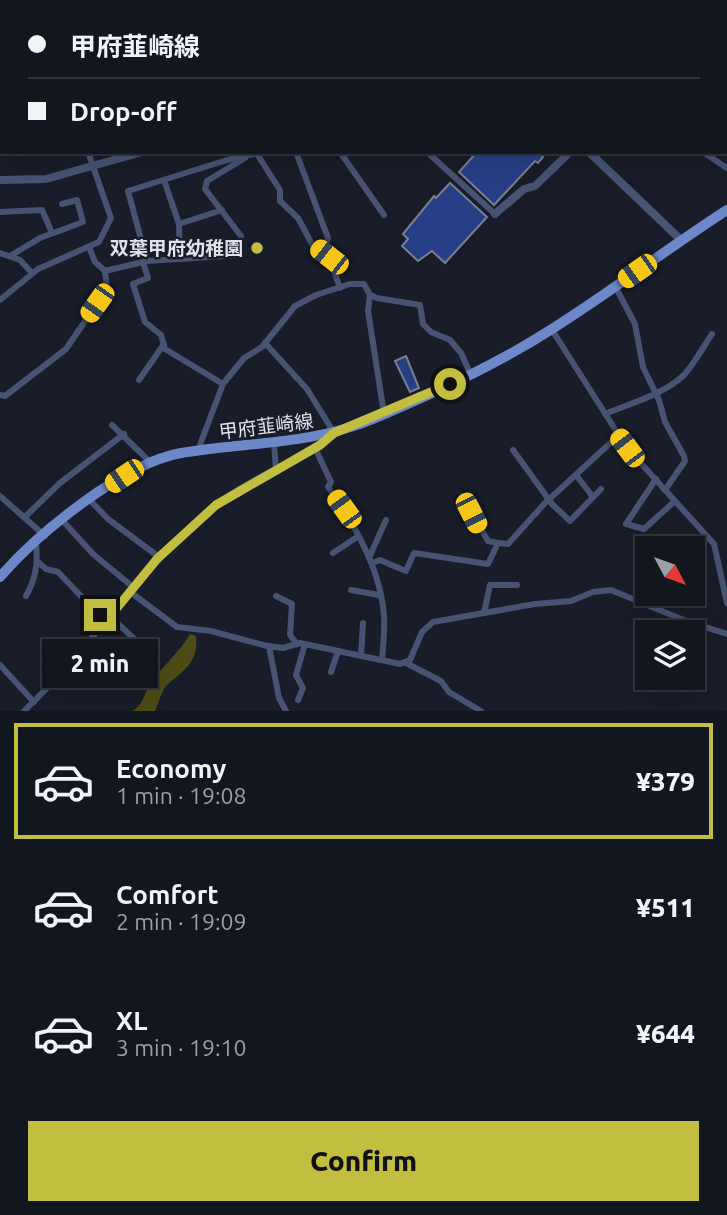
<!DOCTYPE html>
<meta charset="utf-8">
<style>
body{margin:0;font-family:Ubuntu,"Noto Sans JP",sans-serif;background:#1f232c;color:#f1f3f6;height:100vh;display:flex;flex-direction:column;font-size:26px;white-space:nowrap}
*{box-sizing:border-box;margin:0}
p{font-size:23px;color:#9c9fa4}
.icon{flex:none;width:38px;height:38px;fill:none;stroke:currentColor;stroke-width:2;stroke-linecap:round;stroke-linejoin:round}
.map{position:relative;height:711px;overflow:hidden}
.panel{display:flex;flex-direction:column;background:#12161f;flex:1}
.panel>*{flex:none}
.hud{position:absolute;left:0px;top:0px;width:728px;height:154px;box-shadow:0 7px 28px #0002,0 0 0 2px #31353d;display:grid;align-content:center;height:154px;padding:0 28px;background:#12161f}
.needle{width:46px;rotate:131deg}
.buttons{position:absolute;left:635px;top:536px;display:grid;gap:14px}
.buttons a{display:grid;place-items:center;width:70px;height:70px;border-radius:0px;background:#12161f;box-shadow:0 7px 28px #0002,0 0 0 2px #31353d;font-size:35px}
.end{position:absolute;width:32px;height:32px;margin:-16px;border:9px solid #c1be40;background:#111;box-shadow:0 0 0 4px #111}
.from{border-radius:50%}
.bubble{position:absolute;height:49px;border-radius:0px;background:#12161f;box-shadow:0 7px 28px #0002,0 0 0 2px #31353d;font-size:23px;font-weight:800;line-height:49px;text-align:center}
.car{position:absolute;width:21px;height:42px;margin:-21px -10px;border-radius:9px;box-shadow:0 0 5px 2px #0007;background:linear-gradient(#f5c518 24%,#345 0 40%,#f5c518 0 76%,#345 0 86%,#f5c518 0)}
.hud b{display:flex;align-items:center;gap:24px;height:66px;font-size:26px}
.hud b+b{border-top:2px solid #31353d}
.hud i{width:18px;height:18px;background:#f1f3f6}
ul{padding:12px 0 0;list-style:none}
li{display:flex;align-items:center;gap:21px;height:116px;margin:0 14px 10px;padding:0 14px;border:4px solid transparent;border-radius:0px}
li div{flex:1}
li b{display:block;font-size:26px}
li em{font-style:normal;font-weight:800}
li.current{border-color:#c1be40}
li>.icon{width:63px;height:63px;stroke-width:1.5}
.action{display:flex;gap:14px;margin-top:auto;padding:14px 28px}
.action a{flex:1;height:80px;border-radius:0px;background:#c1be40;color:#111;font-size:28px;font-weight:800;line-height:80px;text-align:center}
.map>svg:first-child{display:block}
</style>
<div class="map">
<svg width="727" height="711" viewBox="0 0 727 711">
<rect width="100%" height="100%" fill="#181d29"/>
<path fill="#4d4b16" d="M190,634l6,2c3,26 -12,34 -29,49 -6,6 -8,18 -12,26h-22c10,-8 10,-13 15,-23 11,-20 31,-34 42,-54z"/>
<g fill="#273f86" stroke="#787f8d" stroke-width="2">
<path d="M477,152h61l5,5 -5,6 -3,-2 -41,44 -35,-33z"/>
<path d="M450,183l37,34 -42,46 -13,-12 -14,10 -16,-15 6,-7 -5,-5 31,-38 2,2z"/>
<path d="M406,356l13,32 -9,4 -15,-31z"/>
</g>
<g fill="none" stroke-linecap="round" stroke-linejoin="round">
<path stroke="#465373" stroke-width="3.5" d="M0,16l2,-1"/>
<g stroke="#465373" stroke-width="6">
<path d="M56,0l1,2"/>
<path d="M155,0l1,2"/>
<path d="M265,0v2"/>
<path d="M360,0l1,2"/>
<path d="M510,0l2,2"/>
<path d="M609,0l2,2"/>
<path d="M191,2l3,-1"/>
<path d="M238,2l6,-2"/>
<path d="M726,40l1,-1"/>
<path d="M0,60h2"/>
<path d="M726,111l1,1"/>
<path d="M340,152l44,63"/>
<path d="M427,152l68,62"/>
<path d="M703,152l24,16"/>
<path d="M257,154l23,36v11l18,17 15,28 5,2 8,-5 2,-5 -32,-86"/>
<path d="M164,180l15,44 43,-14"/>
<path d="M0,212l42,-2 10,23"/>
<path d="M179,224l1,35"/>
<path d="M89,247l6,15 10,9 42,-10 94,-6v-19l-36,-47 2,-8 38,-23"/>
<path d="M318,248l11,9 11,31"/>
<path d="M0,253l20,7 12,13"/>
<path d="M10,256l30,-18 43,-16 -6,-22 -15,4"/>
<path d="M147,261l-19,-70 99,-31 35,-8"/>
<path d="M143,262l5,16 -15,6 12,38 16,13 4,14 58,35"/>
<path d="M615,286l20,38 8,43 16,33 6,22 19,34 1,5 -20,29"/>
<path d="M370,295l-2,16 16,103"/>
<path d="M0,300l38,-31 61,-27 12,-24 -23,-66"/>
<path d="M552,330l75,118 87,96 13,59"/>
<path d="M139,380l25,-36"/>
<path d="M0,395l5,1 61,-47 41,-60 -2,-18"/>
<path d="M605,414c26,-11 58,-19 79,-39 11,-12 19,-28 28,-41"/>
<path d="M112,425l38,37"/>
<path d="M274,443l2,27"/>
<path d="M315,448l16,34 -3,5c26,36 53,83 56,129 1,14 -1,30 -2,44"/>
<path d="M198,450l25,-66 21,-26 18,-11 33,-41 21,-11 34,-11h14l6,11 7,3 43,7 3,19 8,8 19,8 11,13 10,22"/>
<path d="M513,450l39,54 18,17 31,-32"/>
<path d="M576,475l17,22"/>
<path d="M656,479l-30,45 18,5 31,-28"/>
<path d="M0,496l45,40"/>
<path d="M462,496l26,45 10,2"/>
<path d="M89,499l19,20 51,38"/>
<path d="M26,516l34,-33 64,-49"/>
<path d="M62,520l31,34 40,33"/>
<path d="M333,553l24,-16"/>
<path d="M369,558l17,-38"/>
<path d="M38,562l8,7 12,3 42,44 15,5 25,23 12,16"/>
<path d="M372,563l8,-3 26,11 8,-18 74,11 10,-21 10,1 37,-41 73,-67"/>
<path d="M351,590l28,5"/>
<path d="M129,591l48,36 34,4 56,15 16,2 17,-5 100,21 10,-4 12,-28 11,-10 102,-18 36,-3 22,-9 18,-2 75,31 41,13"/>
<path d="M26,596c10,-18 12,-32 10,-53"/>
<path d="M276,596l16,8 -2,31 7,9"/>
<path d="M484,613l6,-28h27"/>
<path d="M269,646l10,52 7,13"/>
<path d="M361,656l2,-33"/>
<path d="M406,663l35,18 8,11 32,19"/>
<path d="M0,665l34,37"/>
<path d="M331,672l7,-21"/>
<path d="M298,700l5,-12 -7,-13 9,-31"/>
<path d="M24,711c68,-64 117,-144 190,-204 30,-25 72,-42 106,-62l14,-12 -27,-44 -42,-46"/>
</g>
<g stroke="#465373" stroke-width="8">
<path d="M294,0v2"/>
<path d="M425,0l1,2"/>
<path d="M589,152l92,88"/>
<path d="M0,180l46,-1 96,-27"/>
<path d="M495,214l29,-25 11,-3 35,-34"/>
</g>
<path stroke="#6d88c9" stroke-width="10" d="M0,577c38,-44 124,-114 181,-124 65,-11 130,-8 192,-34 61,-26 123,-54 179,-90 60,-38 116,-81 175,-119"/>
<g stroke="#7c9dec" stroke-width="12">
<path d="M34,2l1,-2"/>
<path d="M0,42l2,-2"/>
</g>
</g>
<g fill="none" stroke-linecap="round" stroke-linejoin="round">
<path stroke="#c1be40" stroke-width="9" d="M100,615l7,5 50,-61 59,-54 104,-60 14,-12 116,-49"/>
</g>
<circle fill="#c1be40" stroke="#181d29" stroke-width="2.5" cx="257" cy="248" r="7"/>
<g text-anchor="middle" stroke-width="5" stroke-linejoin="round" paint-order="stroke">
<g font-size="19" font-weight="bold" fill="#dfe3eb" stroke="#181d29" text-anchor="end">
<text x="243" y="255">双葉甲府幼稚園</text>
</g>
<g font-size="19" fill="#dfe3eb" stroke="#181d29">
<text transform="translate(266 426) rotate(-7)" y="7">甲府韮崎線</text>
</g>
</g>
</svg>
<div class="buttons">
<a><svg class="needle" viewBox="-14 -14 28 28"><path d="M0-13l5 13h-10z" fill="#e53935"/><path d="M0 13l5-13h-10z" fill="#9c9fa4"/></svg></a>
<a><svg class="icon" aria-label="layers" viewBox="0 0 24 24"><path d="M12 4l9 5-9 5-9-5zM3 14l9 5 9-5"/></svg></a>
</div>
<i class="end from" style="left:450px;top:384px"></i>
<i class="end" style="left:100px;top:615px"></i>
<div class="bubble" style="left:42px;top:639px;width:116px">2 min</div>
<i class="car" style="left:329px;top:257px;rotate:308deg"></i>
<i class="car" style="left:637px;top:271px;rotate:235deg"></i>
<i class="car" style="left:97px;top:303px;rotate:215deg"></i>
<i class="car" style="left:627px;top:448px;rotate:323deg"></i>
<i class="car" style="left:124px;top:476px;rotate:236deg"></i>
<i class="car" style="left:344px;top:509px;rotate:324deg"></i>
<i class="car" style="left:471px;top:513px;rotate:153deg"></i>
<div class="hud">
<b><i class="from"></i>甲府韮崎線</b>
<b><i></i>Drop-off</b>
</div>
</div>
<section class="panel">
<ul>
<li class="current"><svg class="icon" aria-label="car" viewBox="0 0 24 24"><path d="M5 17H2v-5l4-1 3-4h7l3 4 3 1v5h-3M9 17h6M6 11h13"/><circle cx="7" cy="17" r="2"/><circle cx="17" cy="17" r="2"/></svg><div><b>Economy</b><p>1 min · 19:08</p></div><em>¥379</em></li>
<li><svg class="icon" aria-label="car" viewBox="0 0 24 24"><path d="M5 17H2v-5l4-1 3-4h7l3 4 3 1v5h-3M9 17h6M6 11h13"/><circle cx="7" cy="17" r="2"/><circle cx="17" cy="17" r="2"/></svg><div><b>Comfort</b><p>2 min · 19:09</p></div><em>¥511</em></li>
<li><svg class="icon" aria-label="car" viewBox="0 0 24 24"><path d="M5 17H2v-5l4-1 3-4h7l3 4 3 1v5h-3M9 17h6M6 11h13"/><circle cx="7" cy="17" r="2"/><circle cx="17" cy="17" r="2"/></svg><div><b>XL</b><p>3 min · 19:10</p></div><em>¥644</em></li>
</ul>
<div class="action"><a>Confirm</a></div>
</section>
